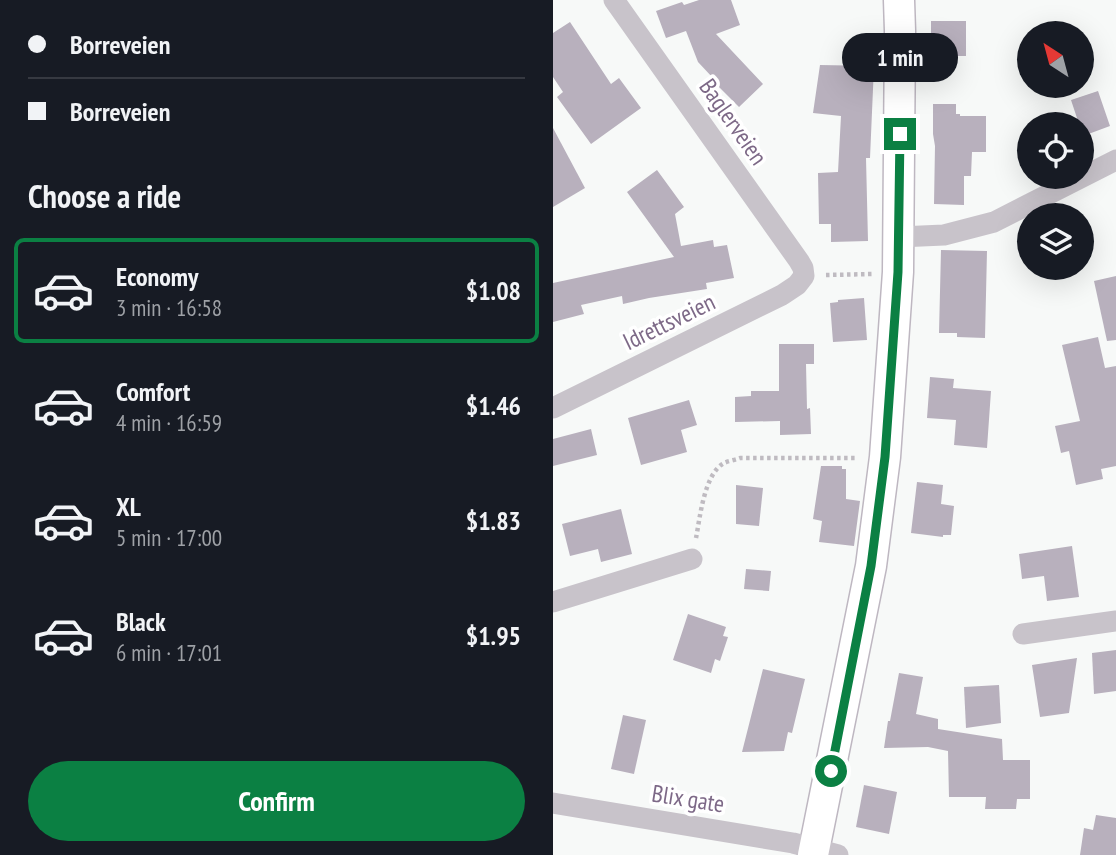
<!DOCTYPE html>
<meta charset="utf-8">
<style>
body{margin:0;font-family:"PT Sans Narrow",sans-serif;background:#20242c;color:#f1f3f6;height:100vh;display:flex;flex-direction:column;font-size:26px;white-space:nowrap}
*{box-sizing:border-box;margin:0}
p{font-size:23px;color:#9ea1a6}
.icon{flex:none;width:38px;height:38px;fill:none;stroke:currentColor;stroke-width:2;stroke-linecap:round;stroke-linejoin:round}
.map{position:relative;flex:1;overflow:hidden}
.sheet{display:flex;flex-direction:column;background:#171b24;width:553px}
.sheet>*{flex:none}
.guide{display:grid;align-content:center;height:154px;padding:0 28px;background:#171b24}
.needle{width:46px;rotate:324deg}
.buttons{position:absolute;left:464px;top:21px;display:grid;gap:14px}
.buttons a{display:grid;place-items:center;width:77px;height:77px;border-radius:50%;background:#171b24;box-shadow:0 7px 28px #0002;font-size:35px}
.end{position:absolute;width:32px;height:32px;margin:-16px;border:9px solid #0b8043;background:#fff;box-shadow:0 0 0 4px #fff}
.from{border-radius:50%}
.bubble{position:absolute;height:49px;border-radius:24px;background:#171b24;box-shadow:0 7px 28px #0002;font-size:23px;font-weight:700;line-height:49px;text-align:center}
.guide b{display:flex;align-items:center;gap:24px;height:66px;font-size:26px}
.guide b+b{border-top:2px solid #363941}
.guide i{width:18px;height:18px;background:#f1f3f6}
ul{padding:0;list-style:none}
li{display:flex;align-items:center;gap:21px;height:105px;margin:0 14px 10px;padding:0 14px;border:4px solid transparent;border-radius:10px}
li div{flex:1}
li b{display:block;font-size:26px}
li em{font-style:normal;font-weight:700}
li.current{border-color:#0b8043}
li>.icon{width:63px;height:63px;stroke-width:1.5}
h2{padding:0 28px;font-size:32px;line-height:84px}
.primary-button{display:flex;gap:14px;margin-top:auto;padding:14px 28px}
.primary-button a{flex:1;height:80px;border-radius:42px;background:#0b8043;color:#fff;font-size:28px;font-weight:700;line-height:80px;text-align:center}
main{display:flex;flex:1;min-height:0}
.map>svg:first-child{display:block}
</style>
<main>
<section class="sheet">
<div class="guide">
<b><i class="from"></i>Borreveien</b>
<b><i></i>Borreveien</b>
</div>
<h2>Choose a ride</h2>
<ul>
<li class="current"><svg class="icon" aria-label="car" viewBox="0 0 24 24"><path d="M5 17H2v-5l4-1 3-4h7l3 4 3 1v5h-3M9 17h6M6 11h13"/><circle cx="7" cy="17" r="2"/><circle cx="17" cy="17" r="2"/></svg><div><b>Economy</b><p>3 min · 16:58</p></div><em>$1.08</em></li>
<li><svg class="icon" aria-label="car" viewBox="0 0 24 24"><path d="M5 17H2v-5l4-1 3-4h7l3 4 3 1v5h-3M9 17h6M6 11h13"/><circle cx="7" cy="17" r="2"/><circle cx="17" cy="17" r="2"/></svg><div><b>Comfort</b><p>4 min · 16:59</p></div><em>$1.46</em></li>
<li><svg class="icon" aria-label="car" viewBox="0 0 24 24"><path d="M5 17H2v-5l4-1 3-4h7l3 4 3 1v5h-3M9 17h6M6 11h13"/><circle cx="7" cy="17" r="2"/><circle cx="17" cy="17" r="2"/></svg><div><b>XL</b><p>5 min · 17:00</p></div><em>$1.83</em></li>
<li><svg class="icon" aria-label="car" viewBox="0 0 24 24"><path d="M5 17H2v-5l4-1 3-4h7l3 4 3 1v5h-3M9 17h6M6 11h13"/><circle cx="7" cy="17" r="2"/><circle cx="17" cy="17" r="2"/></svg><div><b>Black</b><p>6 min · 17:01</p></div><em>$1.95</em></li>
</ul>
<div class="primary-button"><a>Confirm</a></div>
</section>
<div class="map">
<svg width="563" height="855" viewBox="0 0 563 855">
<rect width="100%" height="100%" fill="#f7f9f8"/>
<g fill="#b8b0bd">
<path d="M146,0h32l9,25 -24,9 47,50 -24,23 -27,-27 1,-2 -15,-16 -12,-31 -20,7 -10,-27 26,-9 2,3z"/>
<rect x="378" y="21" width="35" height="35"/>
<path d="M17,22l41,62 8,-6 22,30 -50,36 -34,-47 6,-5 -10,-15v-44z"/>
<path d="M267,65l54,1 -4,92h-4l2,83 -37,1v-18h-12l-1,-51 20,-1 3,-56 -28,-3z"/>
<path d="M545,91l12,35 -27,10 -2,-12h-2l-8,-24z"/>
<path d="M380,104h23v10h4v2h26v36h-14l-1,24h-7v29l-30,-1 1,-58 -2,-12z"/>
<path d="M0,128l32,60 -32,19z"/>
<path d="M104,170l27,37 -9,7 6,32 32,-6 1,7 13,-2 7,33 -28,5 1,6 -58,9 -26,6 -1,-8 -41,9 3,9 -31,8v-39l121,-26 -47,-65z"/>
<path d="M388,250l46,1 -2,87 -28,-1v-4h-18z"/>
<path d="M563,276v64l-9,1 -13,-60z"/>
<path d="M311,298l3,42 -34,2 -3,-39 8,-1v-2z"/>
<path d="M545,337l7,31 11,-2v100l-15,3 2,10 -27,6 -7,-34 -8,2 -6,-27 25,-5 -18,-76z"/>
<path d="M226,344h35v20h-8l1,45 3,-1 1,26 -31,1v-14l-45,1v-25l16,-1v-5h28z"/>
<path d="M377,377l24,2 -1,9 38,3 -4,57 -33,-3 2,-25 -29,-2z"/>
<path d="M136,400l8,25 -16,5 6,22 -46,13 -13,-47z"/>
<path d="M38,429l6,26 -44,11v-27z"/>
<path d="M268,466h21v3h4v30l14,2 -6,45 -35,-4 3,-21 -9,-2z"/>
<path d="M364,482l26,3 -2,19 13,2 -3,29h-8v2l-32,-4z"/>
<path d="M183,485l27,3 -4,38 -23,-2z"/>
<path d="M68,509l11,45 -31,8 -3,-13 -28,7 -8,-32z"/>
<path d="M519,546l7,51 -32,4 -3,-25 -22,3 -3,-25z"/>
<path d="M193,569l25,2 -2,20 -25,-2z"/>
<path d="M135,614l38,13 -3,9 5,1 -8,24 -5,-2 -4,14 -38,-13z"/>
<path d="M563,650v41l-22,3 -2,-41z"/>
<path d="M524,658l-8,55 -29,4 -8,-52z"/>
<path d="M210,669l42,10 -13,54 -4,-1 -4,19 -42,1z"/>
<path d="M346,673l24,4 -7,37 22,5v10l64,10 1,21h27v39h-13l-1,10h-31l1,-12h-37l-1,-46 -20,-4 -44,1 4,-27h2z"/>
<path d="M446,685l2,38 -35,5 -2,-41z"/>
<path d="M70,715l23,5 -12,54 -23,-5z"/>
<path d="M311,785l33,7 -8,42 -33,-7z"/>
<path d="M543,815l20,3v37h-36l4,-27 9,2z"/>
</g>
<g fill="none" stroke-linecap="round" stroke-linejoin="round">
<g stroke="#beb7c1" stroke-width="33">
<path id="secondary" d="M260,855l58,-289 14,-109 13,-185 2,-241 -1,-31"/>
</g>
<g stroke="#bfbbc1" stroke-width="4.5" stroke-dasharray="3.5 3.5" stroke-linecap="butt">
<path d="M273,275l47,-1"/>
<path d="M143,538c4,-20 8,-64 28,-75 4,-2 11,-3 16,-5h117"/>
</g>
<g stroke="#c8c3ca" stroke-width="21">
<path d="M346,237l45,-2 50,-13 122,-62"/>
<path d="M0,408l229,-113 15,-10 7,-9 -1,-8 -4,-7 -185,-261"/>
<path d="M0,602l139,-43"/>
<path d="M470,634l93,-13"/>
<path d="M0,803l240,40 45,12"/>
</g>
<use href="#secondary" stroke="#fff" stroke-width="30"/>
</g>
<g fill="none" stroke-linecap="round" stroke-linejoin="round">
<path stroke="#0b8043" stroke-width="9" d="M278,771l40,-205 14,-109 13,-185 2,-138"/>
</g>
<g text-anchor="middle" stroke-width="7" stroke-linejoin="round" paint-order="stroke">
<g font-size="24" fill="#7d6987" stroke="#fff">
<text transform="translate(180 122) rotate(55)" y="8">Baglerveien</text>
<text transform="translate(116 322) rotate(-26)" y="8">Idrettsveien</text>
<text transform="translate(135 799) rotate(9)" y="8">Blix gate</text>
</g>
</g>
</svg>
<div class="buttons">
<a><svg class="needle" viewBox="-14 -14 28 28"><path d="M0-13l5 13h-10z" fill="#e53935"/><path d="M0 13l5-13h-10z" fill="#9ea1a6"/></svg></a>
<a><svg class="icon" aria-label="locate" viewBox="0 0 24 24"><circle cx="12" cy="12" r="6"/><path d="M12 2v4M12 18v4M2 12h4M18 12h4"/></svg></a>
<a><svg class="icon" aria-label="layers" viewBox="0 0 24 24"><path d="M12 4l9 5-9 5-9-5zM3 14l9 5 9-5"/></svg></a>
</div>
<i class="end from" style="left:278px;top:771px"></i>
<i class="end" style="left:347px;top:134px"></i>
<div class="bubble" style="left:289px;top:33px;width:116px">1 min</div>
</div>
</main>
